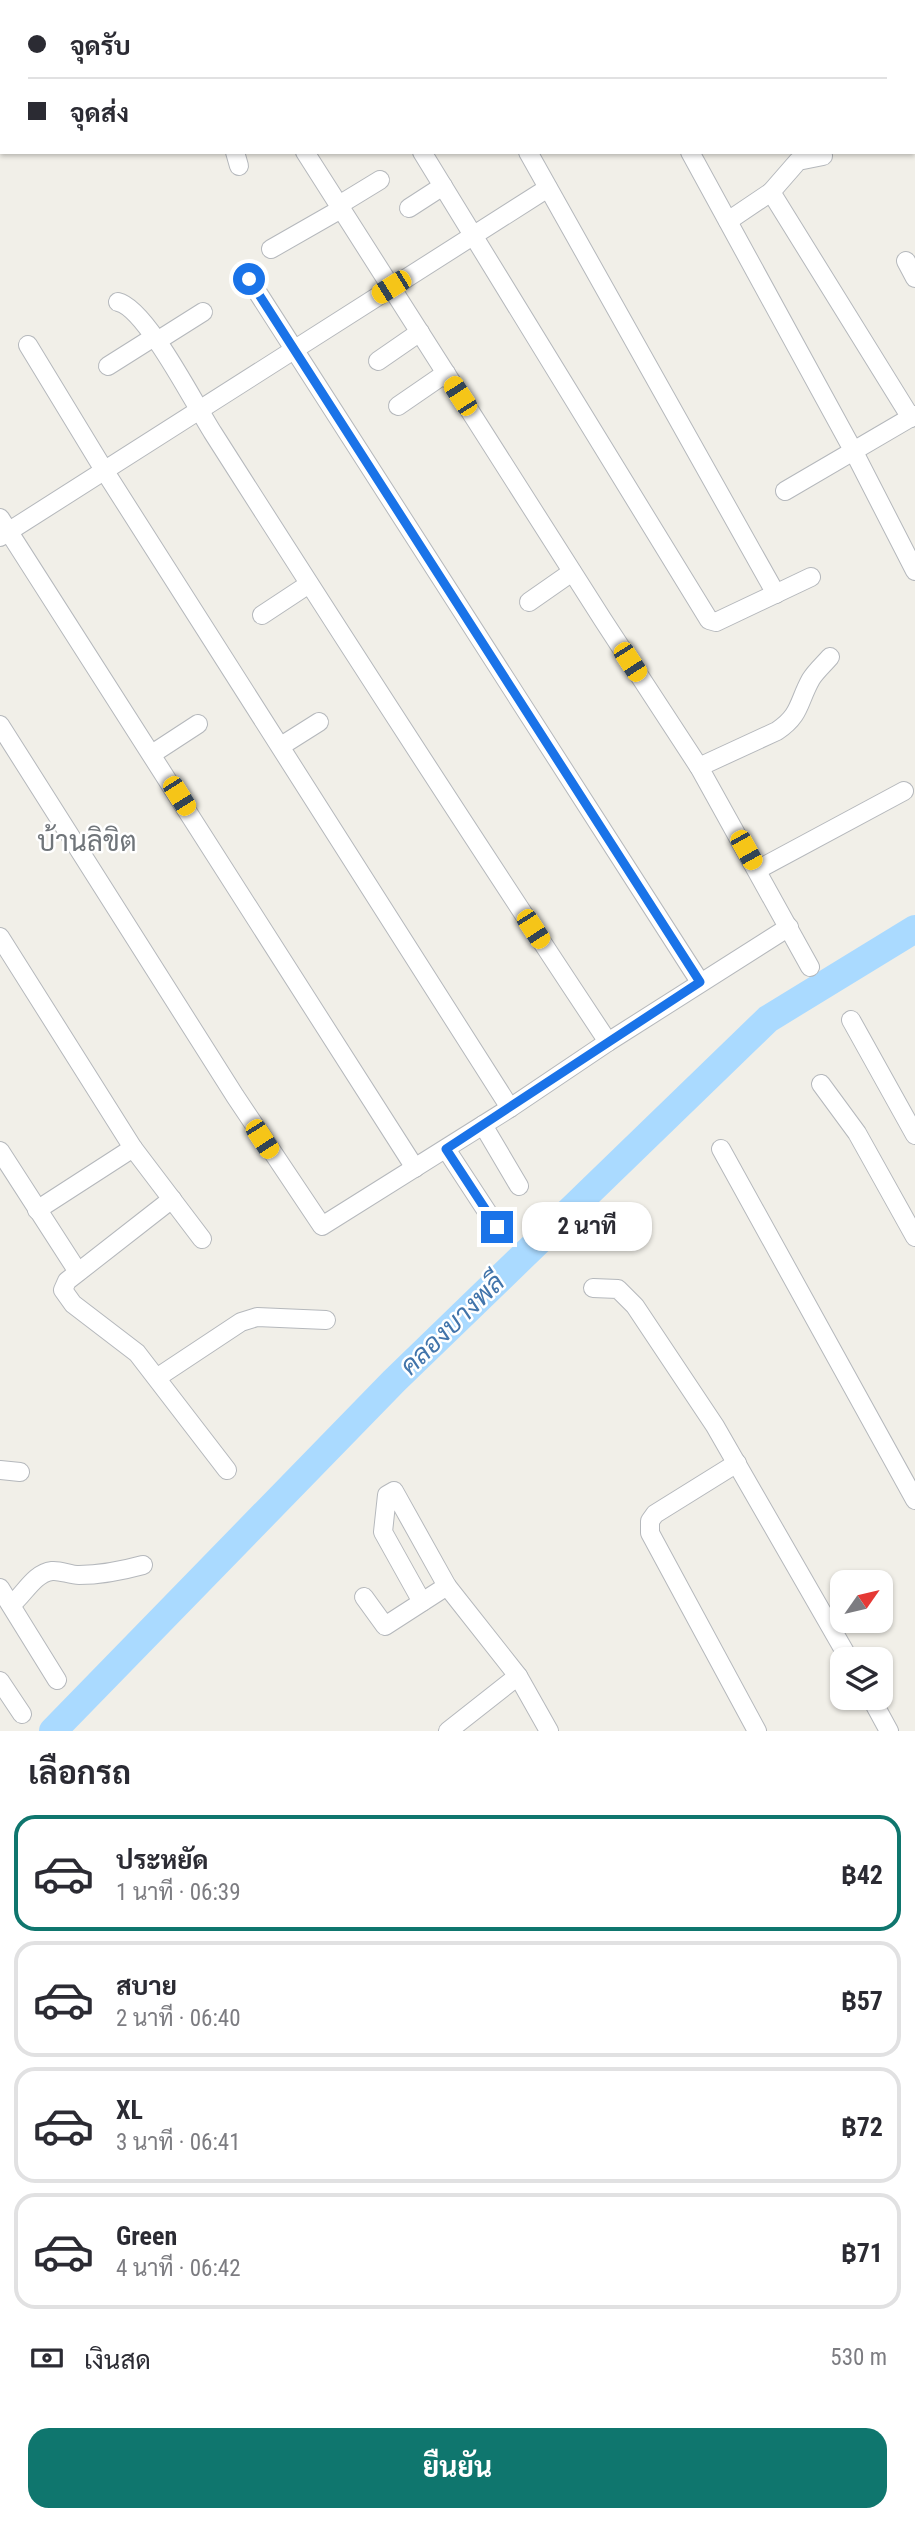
<!DOCTYPE html>
<html lang="th">
<meta charset="utf-8">
<style>
body{margin:0;font-family:"Roboto Condensed",Sarabun,sans-serif;background:#f7f7f7;color:#2b2b33;height:100vh;display:flex;flex-direction:column;font-size:26px;white-space:nowrap}
*{box-sizing:border-box;margin:0}
p{font-size:23px;color:#7c7c81}
.icon{flex:none;width:38px;height:38px;fill:none;stroke:currentColor;stroke-width:2;stroke-linecap:round;stroke-linejoin:round}
.map{position:relative;height:1731px;overflow:hidden}
.sheet{display:flex;flex-direction:column;background:#fff;flex:1}
.sheet>*{flex:none}
.top-card{position:absolute;left:0px;top:0px;width:915px;height:154px;box-shadow:0 2px 5px #0004;display:grid;align-content:center;height:154px;padding:0 28px;background:#fff}
.needle{width:46px;rotate:56deg}
.tools{position:absolute;left:830px;top:1570px;display:grid;gap:14px}
.tools a{display:grid;place-items:center;width:63px;height:63px;border-radius:14px;background:#fff;box-shadow:0 2px 5px #0004;font-size:35px}
.end{position:absolute;width:32px;height:32px;margin:-16px;border:9px solid #1a73e8;background:#fff;box-shadow:0 0 0 4px #fff}
.from{border-radius:50%}
.bubble{position:absolute;height:49px;border-radius:21px;background:#fff;box-shadow:0 2px 5px #0004;font-size:23px;font-weight:700;line-height:49px;text-align:center}
.car{position:absolute;width:21px;height:42px;margin:-21px -10px;border-radius:9px;box-shadow:0 0 5px 2px #0007;background:linear-gradient(#f5c518 24%,#345 0 40%,#f5c518 0 76%,#345 0 86%,#f5c518 0)}
.top-card b{display:flex;align-items:center;gap:24px;height:66px;font-size:26px}
.top-card b+b{border-top:2px solid #e1e1e2}
.top-card i{width:18px;height:18px;background:#2b2b33}
ul{padding:0;list-style:none}
li{display:flex;align-items:center;gap:21px;height:116px;margin:0 14px 10px;padding:0 14px;border:4px solid #e1e1e2;border-radius:21px}
li div{flex:1}
li b{display:block;font-size:26px}
li em{font-style:normal;font-weight:700}
li.active{border-color:#0f766e}
li>.icon{width:63px;height:63px;stroke-width:1.5}
h2{padding:0 28px;font-size:32px;line-height:84px}
.pay{display:flex;align-items:center;gap:18px;height:77px;padding:0 28px;font-size:26px}
.pay p{margin-inline-start:auto}
.button{display:flex;gap:14px;margin-top:auto;padding:14px 28px}
.button a{flex:1;height:80px;border-radius:21px;background:#0f766e;color:#fff;font-size:28px;font-weight:700;line-height:80px;text-align:center}
.map>svg:first-child{display:block}
</style>
<div class="map">
<svg width="915" height="1731" viewBox="0 0 915 1731">
<rect width="100%" height="100%" fill="#f1efe8"/>
<g fill="none" stroke-linecap="round" stroke-linejoin="round">
<path stroke="#aadaff" stroke-width="28" d="M53,1731l341,-350 374,-362 147,-90"/>
<g stroke="#b5b8bc" stroke-width="20">
<g id="minor">
<path d="M202,0l1,2"/>
<path d="M442,0l1,2"/>
<path d="M614,0v2"/>
<path d="M678,0l1,2"/>
<path d="M853,0l1,2"/>
<path d="M343,2l1,-2"/>
<path d="M584,2l4,-2"/>
<path d="M914,116l1,2"/>
<path d="M235,152l4,14"/>
<path d="M305,152l298,468 96,147 111,200"/>
<path d="M422,152l287,468 7,2 95,-45"/>
<path d="M528,152l248,442"/>
<path d="M690,152l164,300 61,119"/>
<path d="M771,192l27,-31 25,-5"/>
<path d="M339,205l41,-25"/>
<path d="M409,208l34,-22"/>
<path d="M728,221l43,-29 140,226"/>
<path d="M271,249l70,-40"/>
<path d="M906,261l9,17"/>
<path d="M249,279l451,703"/>
<path d="M118,302c28,6 77,103 95,131 130,204 261,407 395,609"/>
<path d="M157,341l46,-29"/>
<path d="M28,345l76,125 406,638"/>
<path d="M378,361l42,-29"/>
<path d="M108,366l46,-29"/>
<path d="M398,406l48,-33"/>
<path d="M785,491l130,-76"/>
<path d="M0,518l415,650"/>
<path d="M0,537l548,-349"/>
<path d="M529,602l43,-30"/>
<path d="M262,615l47,-31"/>
<path d="M0,725l235,371 87,130 188,-118 98,-66 181,-115"/>
<path d="M281,746l38,-24"/>
<path d="M152,754l46,-30"/>
<path d="M699,767l78,-36c24,-16 21,-29 34,-52 5,-8 13,-15 19,-22"/>
<path d="M757,870l147,-79"/>
<path d="M0,937l133,211 69,91"/>
<path d="M851,1020l64,115"/>
<path d="M821,1084l36,49 58,104"/>
<path d="M483,1125l36,61"/>
<path d="M446,1149l51,78"/>
<path d="M721,1149l194,351"/>
<path d="M0,1151l78,121"/>
<path d="M172,1199l-105,82 -4,9 10,14 64,49 90,117"/>
<path d="M37,1210l96,-62"/>
<path d="M593,1288l25,1 17,17 80,120 134,233"/>
<path d="M158,1377l83,-55 16,-5 69,3"/>
<path d="M737,1463l-82,51 -5,7v12l107,198"/>
<path d="M0,1470l20,2"/>
<path d="M0,1588l57,92"/>
<path d="M364,1597l21,29 62,-40"/>
<path d="M422,1602l-39,-70 4,-37 7,-4 53,95 71,90 31,55"/>
<path d="M11,1605c13,-10 23,-32 41,-34 8,-1 18,4 27,4 23,0 42,-4 64,-10"/>
<path d="M0,1681l22,33"/>
<path d="M871,1698l18,33"/>
<path d="M448,1731l70,-55"/>
</g>
</g>
<use href="#minor" stroke="#fff" stroke-width="18"/>
</g>
<g fill="none" stroke-linecap="round" stroke-linejoin="round">
<path stroke="#1a73e8" stroke-width="9" d="M249,279l451,703 -254,167 51,78"/>
</g>
<g text-anchor="middle" stroke-width="5" stroke-linejoin="round" paint-order="stroke">
<g font-size="26" font-style="italic" fill="#4174aa" stroke="#fff">
<text transform="translate(452 1324) rotate(-44)" y="9">คลองบางพลี</text>
</g>
<g font-size="28" fill="#70757a" stroke="#fff">
<text x="87" y="851">บ้านลิขิต</text>
</g>
</g>
</svg>
<div class="tools">
<a><svg class="needle" viewBox="-14 -14 28 28"><path d="M0-13l5 13h-10z" fill="#e53935"/><path d="M0 13l5-13h-10z" fill="#7c7c81"/></svg></a>
<a><svg class="icon" aria-label="layers" viewBox="0 0 24 24"><path d="M12 4l9 5-9 5-9-5zM3 14l9 5 9-5"/></svg></a>
</div>
<i class="end from" style="left:249px;top:279px"></i>
<i class="end" style="left:497px;top:1227px"></i>
<div class="bubble" style="left:522px;top:1202px;width:130px">2 นาที</div>
<i class="car" style="left:391px;top:287px;rotate:238deg"></i>
<i class="car" style="left:460px;top:396px;rotate:327deg"></i>
<i class="car" style="left:630px;top:662px;rotate:147deg"></i>
<i class="car" style="left:179px;top:796px;rotate:148deg"></i>
<i class="car" style="left:746px;top:850px;rotate:151deg"></i>
<i class="car" style="left:533px;top:929px;rotate:147deg"></i>
<i class="car" style="left:262px;top:1139px;rotate:147deg"></i>
<div class="top-card">
<b><i class="from"></i>จุดรับ</b>
<b><i></i>จุดส่ง</b>
</div>
</div>
<section class="sheet">
<h2>เลือกรถ</h2>
<ul>
<li class="active"><svg class="icon" aria-label="car" viewBox="0 0 24 24"><path d="M5 17H2v-5l4-1 3-4h7l3 4 3 1v5h-3M9 17h6M6 11h13"/><circle cx="7" cy="17" r="2"/><circle cx="17" cy="17" r="2"/></svg><div><b>ประหยัด</b><p>1 นาที · 06:39</p></div><em>฿42</em></li>
<li><svg class="icon" aria-label="car" viewBox="0 0 24 24"><path d="M5 17H2v-5l4-1 3-4h7l3 4 3 1v5h-3M9 17h6M6 11h13"/><circle cx="7" cy="17" r="2"/><circle cx="17" cy="17" r="2"/></svg><div><b>สบาย</b><p>2 นาที · 06:40</p></div><em>฿57</em></li>
<li><svg class="icon" aria-label="car" viewBox="0 0 24 24"><path d="M5 17H2v-5l4-1 3-4h7l3 4 3 1v5h-3M9 17h6M6 11h13"/><circle cx="7" cy="17" r="2"/><circle cx="17" cy="17" r="2"/></svg><div><b>XL</b><p>3 นาที · 06:41</p></div><em>฿72</em></li>
<li><svg class="icon" aria-label="car" viewBox="0 0 24 24"><path d="M5 17H2v-5l4-1 3-4h7l3 4 3 1v5h-3M9 17h6M6 11h13"/><circle cx="7" cy="17" r="2"/><circle cx="17" cy="17" r="2"/></svg><div><b>Green</b><p>4 นาที · 06:42</p></div><em>฿71</em></li>
</ul>
<div class="pay"><svg class="icon" aria-label="cash" viewBox="0 0 24 24"><path d="M3 7h18v10H3z"/><circle cx="12" cy="12" r="2"/></svg>เงินสด<p>530 m</p></div>
<div class="button"><a>ยืนยัน</a></div>
</section>
